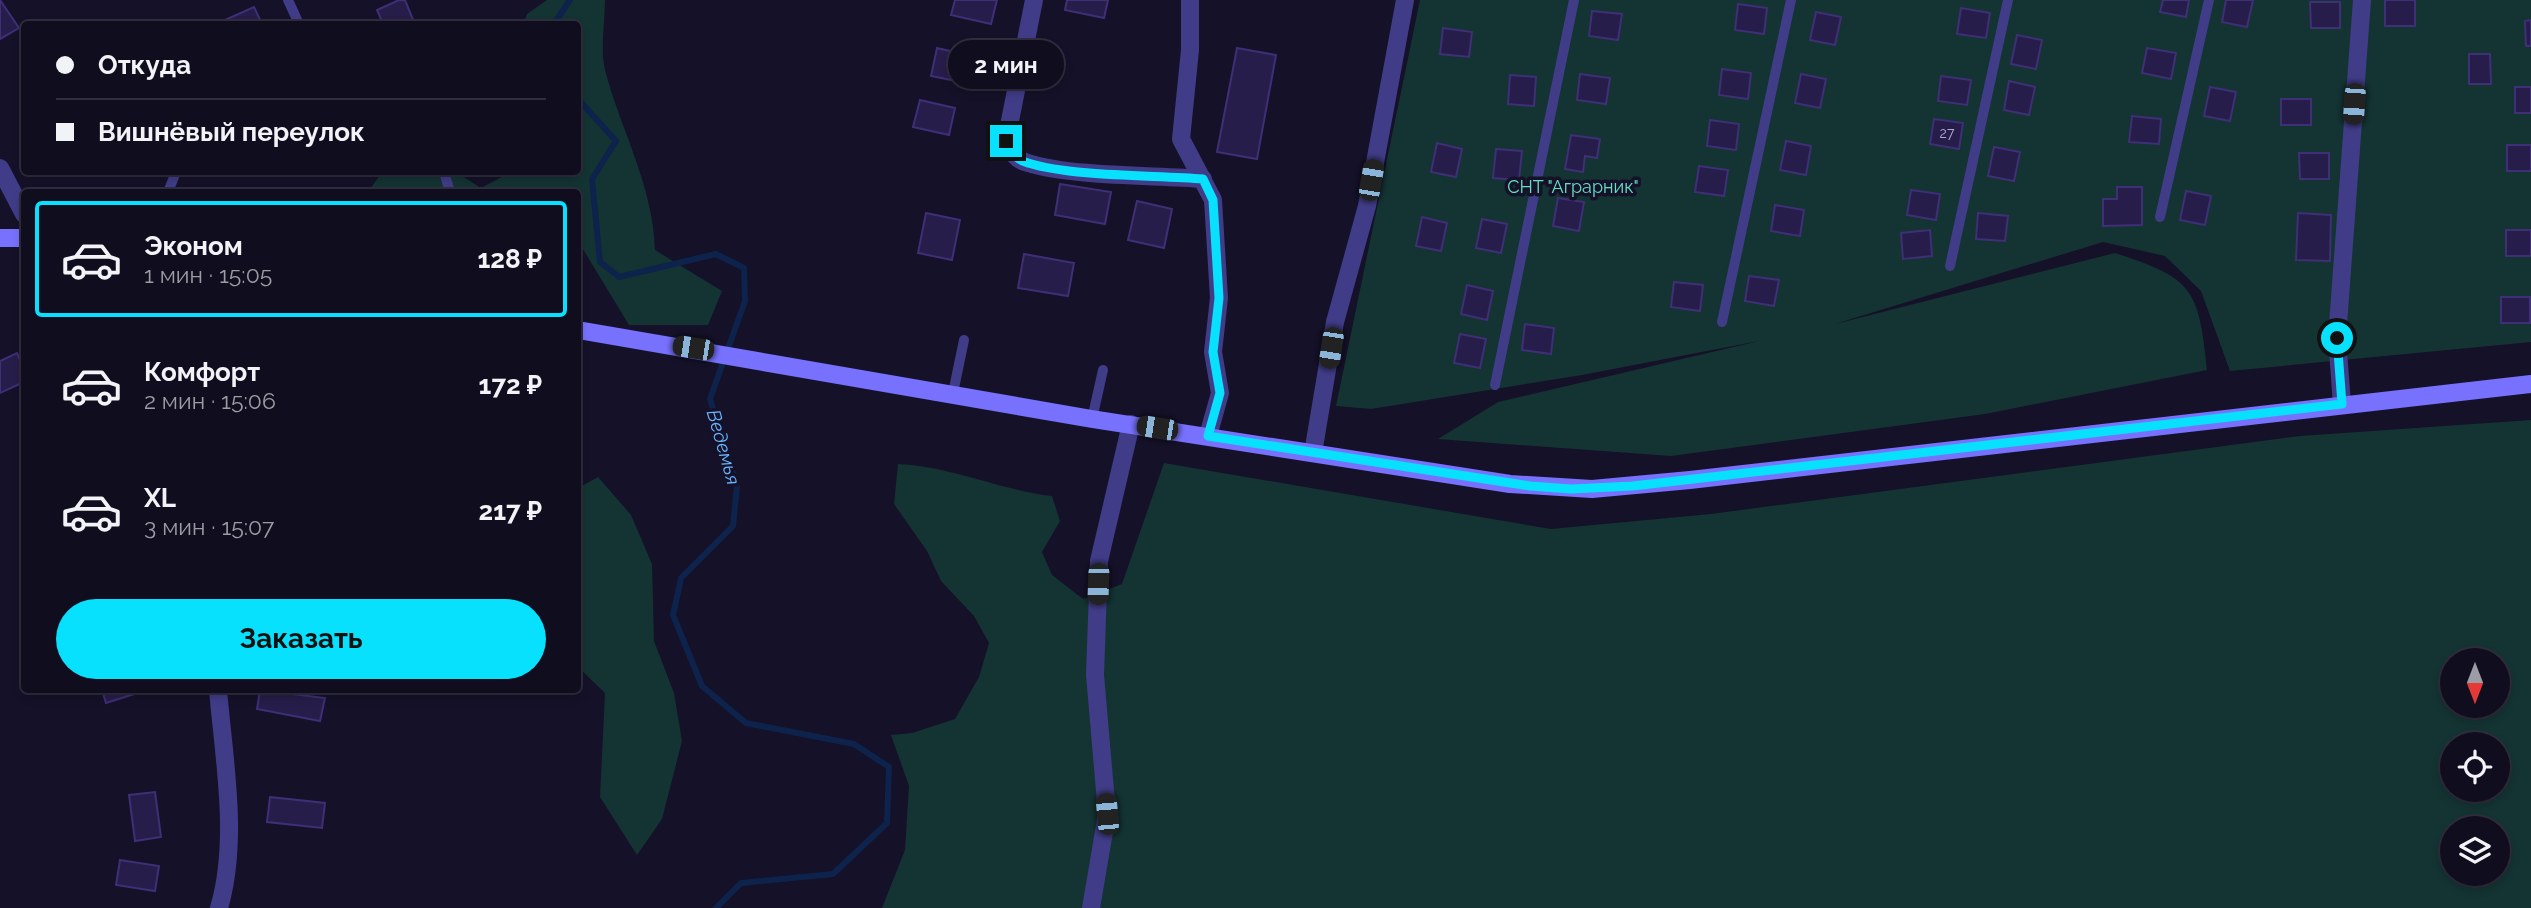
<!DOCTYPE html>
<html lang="ru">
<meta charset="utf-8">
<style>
body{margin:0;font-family:Raleway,sans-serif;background:#191628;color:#f1f3f6;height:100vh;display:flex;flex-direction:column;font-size:26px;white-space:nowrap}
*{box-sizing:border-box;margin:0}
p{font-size:23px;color:#9c9ca4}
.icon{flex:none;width:38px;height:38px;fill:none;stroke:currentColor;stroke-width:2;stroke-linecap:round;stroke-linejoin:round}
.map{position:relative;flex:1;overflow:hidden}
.details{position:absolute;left:21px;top:189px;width:560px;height:504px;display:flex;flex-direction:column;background:#100d1f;border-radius:7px;box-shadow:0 4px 10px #0003,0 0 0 2px #302d3d}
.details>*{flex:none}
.guide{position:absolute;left:21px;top:21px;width:560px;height:154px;border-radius:7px;box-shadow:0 4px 10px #0003,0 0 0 2px #302d3d;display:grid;align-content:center;height:154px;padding:0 35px;background:#100d1f}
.needle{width:46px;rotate:180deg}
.tools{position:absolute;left:2440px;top:648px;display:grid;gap:14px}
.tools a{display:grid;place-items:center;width:70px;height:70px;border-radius:50%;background:#100d1f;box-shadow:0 4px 10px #0003,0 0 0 2px #302d3d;font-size:35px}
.end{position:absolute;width:32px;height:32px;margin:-16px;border:9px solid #07e1fd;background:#111;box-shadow:0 0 0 4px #111}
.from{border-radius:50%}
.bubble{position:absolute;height:49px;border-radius:24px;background:#100d1f;box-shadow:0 4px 10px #0003,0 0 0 2px #302d3d;font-size:23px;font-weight:700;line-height:49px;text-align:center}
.car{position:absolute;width:21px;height:42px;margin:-21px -10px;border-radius:9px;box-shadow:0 0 5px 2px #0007;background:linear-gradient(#222 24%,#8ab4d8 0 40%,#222 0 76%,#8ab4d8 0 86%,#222 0)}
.guide b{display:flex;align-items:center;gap:24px;height:66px;font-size:26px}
.guide b+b{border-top:2px solid #302d3d}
.guide i{width:18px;height:18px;background:#f1f3f6}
ul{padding:12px 0 0;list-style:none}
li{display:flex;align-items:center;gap:21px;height:116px;margin:0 14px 10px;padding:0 21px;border:4px solid transparent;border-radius:7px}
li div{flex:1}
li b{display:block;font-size:26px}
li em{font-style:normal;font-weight:700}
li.current{border-color:#07e1fd}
li>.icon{width:63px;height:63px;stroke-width:1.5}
.primary-button{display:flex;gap:14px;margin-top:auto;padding:14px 35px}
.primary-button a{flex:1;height:80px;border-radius:42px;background:#07e1fd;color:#111;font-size:28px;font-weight:700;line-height:80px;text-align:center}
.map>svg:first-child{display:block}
</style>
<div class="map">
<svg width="2531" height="908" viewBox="0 0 2531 908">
<rect width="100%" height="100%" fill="#151129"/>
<g fill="#143333" fill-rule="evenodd">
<path d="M547,0h58c0,22 -5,49 0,70 16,61 48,115 50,180l67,41 -14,34h-79l-51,-84v-49h-210l14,-20h74l25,16 30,-16h67v-148h-55l4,-10z"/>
<path d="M1420,0h1111v342l-301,29 -29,-80 -36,-35 -62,-14 -268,82 280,-71c78,25 84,36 92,117l-222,44 -314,42 -233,-17 60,-37 261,-61 -177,34 -211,34 -35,-3z"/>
<path d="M2531,420v488h-1649l23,-58 4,-64 -18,-51 21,-2 43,-14 24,-42 10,-34 -15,-27 -33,-35 -14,-30 -33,-47 4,-40c52,2 102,26 154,32l8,25 -18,31 10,23 31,24 39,-15 42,-121 387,66 160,-15 589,-78zM2452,660h45v45h-45zM2452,744h45v45h-45zM2452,828h45v45h-45z"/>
<path d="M598,477l33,38 21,49 2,77 20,52 8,48 -20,78 -25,36 -37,-58 5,-104 -27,-26v-179z"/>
</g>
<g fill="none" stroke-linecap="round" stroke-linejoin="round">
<g stroke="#0d234c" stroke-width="6">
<path d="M554,24l16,-24"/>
<path d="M578,99l38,42 -24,38 8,83 19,15 97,-23 28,14 1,33 -35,98 27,87 -4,40 -52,52 -8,37 29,71 44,37 108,21 35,23 -2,56 -54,51 -92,9 -25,25"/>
</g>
</g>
<g fill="#271d4a" stroke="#3e2f76" stroke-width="2">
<path d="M0,0l19,28 -19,11z"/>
<path d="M399,0h6l9,22 -31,2 -6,-14z"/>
<path d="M955,0h42l-6,24 -40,-9z"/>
<path d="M1067,0h41l-4,18 -39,-8z"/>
<path d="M2163,0h26l-3,17 -26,-5z"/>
<path d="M2226,0h27l-6,27 -25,-5z"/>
<rect x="2385" y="0" width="30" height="26"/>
<path d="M2310,2h30v26h-29z"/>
<path d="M1738,4l29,4 -3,26 -29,-4z"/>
<path d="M254,7l8,17h-46z"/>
<path d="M1961,8l29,5 -4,25 -29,-4z"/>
<path d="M1592,11l30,3 -4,26 -29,-4z"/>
<path d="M1816,12l25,5 -6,28 -25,-5z"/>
<path d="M2531,20v26h-5l-1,-25z"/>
<path d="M1443,28l29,4 -3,25 -29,-3z"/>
<path d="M2017,35l25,5 -6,29 -25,-5z"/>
<path d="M937,48l35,8 -6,27 -35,-7z"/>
<path d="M1237,48l39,7 -19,104 -40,-7z"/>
<path d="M2147,48l29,5 -5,26 -29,-6z"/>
<path d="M2469,54h21l1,30h-22z"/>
<path d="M1722,69l29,4 -3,26 -29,-4z"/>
<path d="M1580,74l30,4 -4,26 -29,-4z"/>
<path d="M1801,74l25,5 -6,29 -25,-5z"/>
<path d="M1510,75l26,2 -2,29 -26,-2z"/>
<path d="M1941,76l30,4 -4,25 -29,-4z"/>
<path d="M2009,81l26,6 -6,28 -25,-5z"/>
<path d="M2210,87l26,5 -6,29 -26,-5z"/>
<rect x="2515" y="87" width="16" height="26"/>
<rect x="2281" y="99" width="30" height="26"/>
<path d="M920,100l35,8 -6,27 -36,-8z"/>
<path d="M2132,116l29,3 -2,25 -30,-2z"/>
<path d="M1934,119l29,4 -4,26 -29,-5z"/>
<path d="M1710,120l29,4 -3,26 -29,-4z"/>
<path d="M1571,135l29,4 -3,19 -12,-2 -2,16 -18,-3z"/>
<path d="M1786,141l25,5 -5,29 -26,-5z"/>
<path d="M1437,143l25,6 -6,28 -25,-5z"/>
<rect x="2507" y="145" width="24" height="26"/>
<path d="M1994,147l26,5 -6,29 -26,-5z"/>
<path d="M1496,149l26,2 -3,29 -26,-2z"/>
<path d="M2299,153h30v26h-29z"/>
<path d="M1699,166l29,4 -4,26 -29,-4z"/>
<path d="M1060,184l51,8 -6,32 -50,-9z"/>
<path d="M2117,187h25v38l-39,1v-27h14z"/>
<path d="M1911,190l29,4 -4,26 -29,-5z"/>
<path d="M2186,191l25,5 -6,29 -25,-5z"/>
<path d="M1558,198l26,4 -5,29 -26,-5z"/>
<path d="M1137,201l35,8 -8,39 -36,-8z"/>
<path d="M1775,205l29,5 -4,26 -29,-5z"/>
<path d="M926,213l34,7 -8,40 -34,-7z"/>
<path d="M1978,213l30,3 -3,25 -29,-2z"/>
<path d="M2298,213l33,2 -1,46 -34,-1z"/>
<path d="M1422,217l25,6 -6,28 -25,-5z"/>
<path d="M1482,219l25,5 -6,29 -25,-5z"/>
<path d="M1930,230l2,26 -29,3 -2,-26z"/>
<rect x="2506" y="230" width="25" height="26"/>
<path d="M1024,254l50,9 -6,33 -50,-8z"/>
<path d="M1749,276l30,4 -5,26 -29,-5z"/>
<path d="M1674,282l29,3 -3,26 -29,-4z"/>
<path d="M1467,285l26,6 -6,29 -26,-6z"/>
<rect x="2501" y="297" width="29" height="26"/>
<path d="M1525,324l29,4 -3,26 -29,-4z"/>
<path d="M1460,334l26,5 -6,29 -26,-5z"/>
<path d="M17,353l7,16v13l-24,11v-32z"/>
<path d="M102,690h45l-41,13z"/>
<path d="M260,690l65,8 -5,23 -63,-12z"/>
<path d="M155,792l6,45 -26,4 -6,-46z"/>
<path d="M270,797l55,6 -3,25 -55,-6z"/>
<path d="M120,860l39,6 -4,25 -39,-6z"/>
</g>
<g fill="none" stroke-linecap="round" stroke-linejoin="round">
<g stroke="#403c88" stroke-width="10">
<path d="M288,0l11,24"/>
<path d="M444,172l6,20"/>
<path d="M168,192l8,-20"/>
<path d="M2160,217l49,-217"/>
<path d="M1950,266l58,-266"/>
<path d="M1722,322l69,-322"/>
<path d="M1495,385l79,-385"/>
<path d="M953,393l11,-53"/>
<path d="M1092,419l11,-49"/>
</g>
<g stroke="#403c88" stroke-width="18">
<path d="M1034,0l-28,141c5,10 9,19 22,22 46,14 125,12 175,16"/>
<path d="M1190,0v50l-9,89 32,61 6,98 -6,54 7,41 -12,43"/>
<path d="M0,168l24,46"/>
<path d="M2342,404l-5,-66 25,-338"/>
<path d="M1313,453l22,-131 32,-116 38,-206"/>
<path d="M218,690c6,70 21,150 1,218"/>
<path d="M1091,908l16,-94 -12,-139 4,-114 32,-137"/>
</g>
<g stroke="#7771fe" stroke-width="18">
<path d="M0,238h24"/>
<path d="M578,330l514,89 418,65 82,5 98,-9 841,-96"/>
</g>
</g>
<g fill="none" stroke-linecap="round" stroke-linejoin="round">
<path stroke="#07e1fd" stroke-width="9" d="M1006,141c5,10 9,19 22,22 46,14 125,12 175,16l10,21 6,98 -6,54 7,41 -12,43 322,50 41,3 62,-3 709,-82 -5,-66"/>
</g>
<g text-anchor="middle" stroke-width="7" stroke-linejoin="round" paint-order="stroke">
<g font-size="14" fill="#b0aad2">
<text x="1947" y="138">27</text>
</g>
<g font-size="18" fill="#64e0c3" stroke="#151129">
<text x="1573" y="193">СНТ "Аграрник"</text>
</g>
<g font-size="19" font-style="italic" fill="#68b6fe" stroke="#151129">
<text transform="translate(724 447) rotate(74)" y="7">Ведемья</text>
</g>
</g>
</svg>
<div class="tools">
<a><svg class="needle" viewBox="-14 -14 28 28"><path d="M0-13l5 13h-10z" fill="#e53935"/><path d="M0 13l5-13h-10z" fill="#9c9ca4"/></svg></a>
<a><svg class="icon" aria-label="locate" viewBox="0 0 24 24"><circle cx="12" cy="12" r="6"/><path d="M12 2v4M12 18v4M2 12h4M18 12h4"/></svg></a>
<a><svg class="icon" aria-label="layers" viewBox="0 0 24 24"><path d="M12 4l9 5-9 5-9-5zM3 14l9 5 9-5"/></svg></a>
</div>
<i class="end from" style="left:2337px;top:338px"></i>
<i class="end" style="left:1006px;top:141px"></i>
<div class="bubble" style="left:948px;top:40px;width:116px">2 мин</div>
<i class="car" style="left:2354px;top:104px;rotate:184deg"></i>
<i class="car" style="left:1371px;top:180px;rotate:10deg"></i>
<i class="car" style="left:693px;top:348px;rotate:279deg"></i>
<i class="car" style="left:1331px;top:348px;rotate:189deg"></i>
<i class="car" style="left:1157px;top:428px;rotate:279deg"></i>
<i class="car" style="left:1098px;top:584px;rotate:182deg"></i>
<i class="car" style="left:1107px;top:814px;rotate:355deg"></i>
<div class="guide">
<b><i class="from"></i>Откуда</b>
<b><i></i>Вишнёвый переулок</b>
</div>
<section class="details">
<ul>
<li class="current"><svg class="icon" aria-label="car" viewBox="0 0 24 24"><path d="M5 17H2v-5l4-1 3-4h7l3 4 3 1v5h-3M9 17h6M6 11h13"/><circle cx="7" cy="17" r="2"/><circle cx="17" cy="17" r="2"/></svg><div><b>Эконом</b><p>1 мин · 15:05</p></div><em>128 ₽</em></li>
<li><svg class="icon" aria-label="car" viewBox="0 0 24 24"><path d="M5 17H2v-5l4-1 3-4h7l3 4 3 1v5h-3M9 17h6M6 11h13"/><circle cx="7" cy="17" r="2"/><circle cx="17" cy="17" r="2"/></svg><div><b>Комфорт</b><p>2 мин · 15:06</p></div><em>172 ₽</em></li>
<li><svg class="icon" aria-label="car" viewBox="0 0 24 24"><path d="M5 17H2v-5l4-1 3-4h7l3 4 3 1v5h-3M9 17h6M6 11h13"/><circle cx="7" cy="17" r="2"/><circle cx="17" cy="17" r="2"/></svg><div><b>XL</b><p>3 мин · 15:07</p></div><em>217 ₽</em></li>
</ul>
<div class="primary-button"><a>Заказать</a></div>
</section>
</div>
